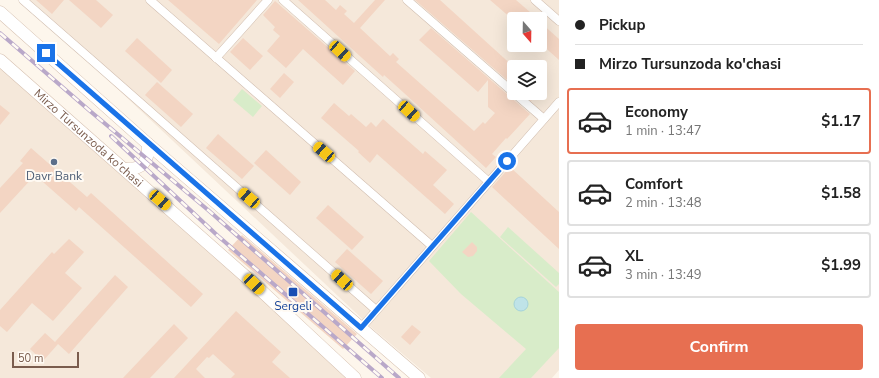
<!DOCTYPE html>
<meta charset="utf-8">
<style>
body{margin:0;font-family:"Nunito Sans",sans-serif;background:#f6f6f6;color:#222;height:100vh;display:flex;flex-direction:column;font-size:15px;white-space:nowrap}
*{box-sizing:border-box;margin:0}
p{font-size:13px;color:#767676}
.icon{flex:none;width:22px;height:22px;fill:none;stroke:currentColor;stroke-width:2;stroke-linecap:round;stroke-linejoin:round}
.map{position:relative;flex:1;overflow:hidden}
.details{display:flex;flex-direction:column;background:#fff;width:320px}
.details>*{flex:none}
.guide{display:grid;align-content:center;height:88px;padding:0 16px;background:#fff}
.needle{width:26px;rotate:160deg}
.fabs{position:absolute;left:507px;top:12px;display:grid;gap:8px}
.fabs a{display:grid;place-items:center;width:40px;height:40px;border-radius:4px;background:#fff;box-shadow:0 4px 16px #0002;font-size:20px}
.scale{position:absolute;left:12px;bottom:10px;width:67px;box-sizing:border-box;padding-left:4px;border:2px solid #7a5c4d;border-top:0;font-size:11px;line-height:14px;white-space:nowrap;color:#7a5c4d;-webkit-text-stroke:3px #fffaf3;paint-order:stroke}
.end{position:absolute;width:18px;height:18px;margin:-9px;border:5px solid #1a73e8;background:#fff;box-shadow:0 0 0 2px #fff}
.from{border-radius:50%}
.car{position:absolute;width:12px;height:24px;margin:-12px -6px;border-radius:5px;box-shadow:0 0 3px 1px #0007;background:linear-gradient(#f5c518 24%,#345 0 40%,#f5c518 0 76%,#345 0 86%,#f5c518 0)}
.guide b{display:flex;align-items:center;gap:14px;height:38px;font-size:15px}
.guide b+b{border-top:1px solid #e0e0e0}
.guide i{width:10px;height:10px;background:#222}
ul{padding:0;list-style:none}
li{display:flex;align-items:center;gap:12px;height:66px;margin:0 8px 6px;padding:0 8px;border:2px solid #e0e0e0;border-radius:4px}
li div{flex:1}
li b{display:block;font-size:15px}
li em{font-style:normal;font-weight:700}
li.selected{border-color:#e76f51}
li>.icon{width:36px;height:36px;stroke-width:1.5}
.cta{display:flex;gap:8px;margin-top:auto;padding:8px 16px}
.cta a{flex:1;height:46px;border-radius:4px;background:#e76f51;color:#fff;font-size:16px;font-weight:700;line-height:46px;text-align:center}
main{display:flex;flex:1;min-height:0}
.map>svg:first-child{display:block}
</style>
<main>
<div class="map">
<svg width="559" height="378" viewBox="0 0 559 378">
<rect width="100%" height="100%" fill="#fdf6ec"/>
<g fill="#f5e8da" fill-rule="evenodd">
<path d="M23,0h536v370l-7,8h-121l-59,-50zM514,19h26v26h-26zM514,67h26v26h-26z"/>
<path d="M0,60l355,318h-355z"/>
</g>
<g fill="#d8ecc9">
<path d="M242,89l20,17 -9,11 -20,-17z"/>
<path d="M471,212l88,80v56l-28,30h-32l27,-29 -65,-55 -32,-33z"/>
<path d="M508,227l51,46v11l-3,3 -56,-50z"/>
</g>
<circle fill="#bfe3e8" stroke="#a5d3da" cx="521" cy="304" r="7"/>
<g fill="#f3d5c3">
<path d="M36,0h28l-12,14z"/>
<path d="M69,0h27l17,15 -12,13z"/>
<path d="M168,0h89l-38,44z"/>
<path d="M298,0h27l11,10 4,-5 7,6 -3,3 10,9 21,-23h10l-25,28 30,28 3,-3 6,6 -3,3 78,69 9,-9 2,2 10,-11 -7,-6v-27l-10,12 -59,-52 12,-12 99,86 -23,25 -1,-1 -14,16 4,3 -10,11 -82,-75 -20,-18 -1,2z"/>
<path d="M415,0h25l74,67v19z"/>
<path d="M490,0h26l22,19h-26z"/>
<path d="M275,1l80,70 -12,14 -40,-36 -17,19 -19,-17 13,-15 -7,-6 2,-3 -12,-12z"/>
<path d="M540,22l19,17v21l-19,-17z"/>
<path d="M137,38l35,32 -11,13 -36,-32z"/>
<path d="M243,38l20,18 -13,14 -20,-18z"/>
<path d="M284,73l10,9 -14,16 -10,-9z"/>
<path d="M157,82l36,32 -12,13 -36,-32z"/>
<path d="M522,93h16l-7,8z"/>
<path d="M334,103l15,13 2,-2 15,13 5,-5 5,5 7,-8 40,35 2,-3 22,19 -14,15 21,19 -9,10 -68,-60 -7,9 -12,-11 1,-1 -38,-33z"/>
<path d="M0,105l10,8 -10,12z"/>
<path d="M218,134l36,32 -12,13 -36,-31z"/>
<path d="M31,148l56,49 4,-4 112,101 -12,13 -112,-100 -3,4 -41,-36 -35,38v-25l23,-25 -3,-2z"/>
<path d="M266,150l35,32 -11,13 -36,-32z"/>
<path d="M510,167l49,45v37l-67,-62z"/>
<path d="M328,205l36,32 -12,13 -36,-32z"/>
<path d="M242,235l115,99 -14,15 -115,-99z"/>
<path d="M69,239l15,13 -19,21 17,15 -29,33 -21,-18 -25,29 -7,-6v-16l52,-58 2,2z"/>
<path d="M472,242l5,5v4l-4,5 -5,1 -6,-5z"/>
<path d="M347,249l36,32 -12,13 -36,-32z"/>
<path d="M115,275l13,12 -59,67 -11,-10 -15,17 -13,-12 15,-16 10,9z"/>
<path d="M236,311l45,41 -9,10 18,16h-59l4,-4 -22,-20 -4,4 -2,-1 -11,12 9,9h-31z"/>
<path d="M174,324l14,14 -38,40h-27z"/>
<path d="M412,325l9,7 -11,13 -9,-8z"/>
</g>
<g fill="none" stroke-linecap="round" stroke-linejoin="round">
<g stroke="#d1beb0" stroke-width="9">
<g id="street">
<path d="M23,0l71,62 282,248"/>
<path d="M150,0l282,246"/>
<path d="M283,0l206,182"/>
<path d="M407,0l137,119"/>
<path d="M535,0l24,21"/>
<path d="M216,58l52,-58"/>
<path d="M361,328l198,-226"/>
</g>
</g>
<g stroke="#d6c0b0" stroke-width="13">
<g id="secondary">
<path d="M0,12l148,132 271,234"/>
<path id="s1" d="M0,60l254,224 101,94"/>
<path d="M124,169c18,1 25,-7 24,-25"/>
</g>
</g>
<use href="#street" stroke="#fff" stroke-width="8"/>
<use href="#secondary" stroke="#fff" stroke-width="12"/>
<g stroke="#b9a8c9" stroke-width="4">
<g id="rail">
<path d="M0,33l90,78 118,99 191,168"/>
<path d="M111,136l107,100 164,142"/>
</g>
</g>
<use href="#rail" stroke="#fffaf3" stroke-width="2.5" stroke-dasharray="8" stroke-linecap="butt"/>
</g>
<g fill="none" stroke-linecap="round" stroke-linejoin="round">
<path stroke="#1a73e8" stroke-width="5" d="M46,53l315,275 146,-167"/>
</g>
<circle fill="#5c6f8a" stroke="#fffaf3" stroke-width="1.5" cx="54" cy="162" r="4"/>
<rect fill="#1a4fb4" stroke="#fffaf3" stroke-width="1.5" x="288" y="287" width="10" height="10" rx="2"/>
<g text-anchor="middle" stroke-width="4" stroke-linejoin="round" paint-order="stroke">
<g font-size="12" fill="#7a5c4d" stroke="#fffaf3">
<text dy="4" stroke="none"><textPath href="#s1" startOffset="118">Mirzo Tursunzoda ko'chasi</textPath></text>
</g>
<g font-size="12" fill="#4e5e75" stroke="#fffaf3">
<text x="54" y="180">Davr Bank</text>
</g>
<g font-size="12" fill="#164399" stroke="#fffaf3">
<text x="293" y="310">Sergeli</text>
</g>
</g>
</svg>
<div class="fabs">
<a><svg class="needle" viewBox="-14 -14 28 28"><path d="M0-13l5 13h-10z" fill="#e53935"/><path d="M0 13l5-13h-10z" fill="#767676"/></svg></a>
<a><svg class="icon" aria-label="layers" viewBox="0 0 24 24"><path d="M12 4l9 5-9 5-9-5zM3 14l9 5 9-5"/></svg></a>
</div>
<div class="scale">50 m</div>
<i class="end from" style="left:507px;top:161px"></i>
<i class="end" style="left:46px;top:53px"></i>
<i class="car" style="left:340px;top:51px;rotate:132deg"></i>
<i class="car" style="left:409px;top:111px;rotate:132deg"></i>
<i class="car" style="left:324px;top:152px;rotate:311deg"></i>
<i class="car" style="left:249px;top:198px;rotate:311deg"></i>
<i class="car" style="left:160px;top:200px;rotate:131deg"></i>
<i class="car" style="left:342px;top:280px;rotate:312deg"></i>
<i class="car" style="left:254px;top:284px;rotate:134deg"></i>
</div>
<section class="details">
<div class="guide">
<b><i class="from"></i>Pickup</b>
<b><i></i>Mirzo Tursunzoda ko'chasi</b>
</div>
<ul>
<li class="selected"><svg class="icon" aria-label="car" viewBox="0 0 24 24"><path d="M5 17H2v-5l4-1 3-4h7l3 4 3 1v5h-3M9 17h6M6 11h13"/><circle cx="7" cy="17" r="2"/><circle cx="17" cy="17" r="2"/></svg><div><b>Economy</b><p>1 min · 13:47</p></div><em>$1.17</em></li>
<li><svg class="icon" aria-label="car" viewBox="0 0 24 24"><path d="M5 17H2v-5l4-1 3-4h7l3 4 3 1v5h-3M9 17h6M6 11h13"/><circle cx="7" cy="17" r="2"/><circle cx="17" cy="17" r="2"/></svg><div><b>Comfort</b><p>2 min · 13:48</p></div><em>$1.58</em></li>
<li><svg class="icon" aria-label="car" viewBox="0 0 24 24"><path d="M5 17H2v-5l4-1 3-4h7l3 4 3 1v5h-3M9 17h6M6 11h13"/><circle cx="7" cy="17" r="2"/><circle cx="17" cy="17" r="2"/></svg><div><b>XL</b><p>3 min · 13:49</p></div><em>$1.99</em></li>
</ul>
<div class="cta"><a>Confirm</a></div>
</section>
</main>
